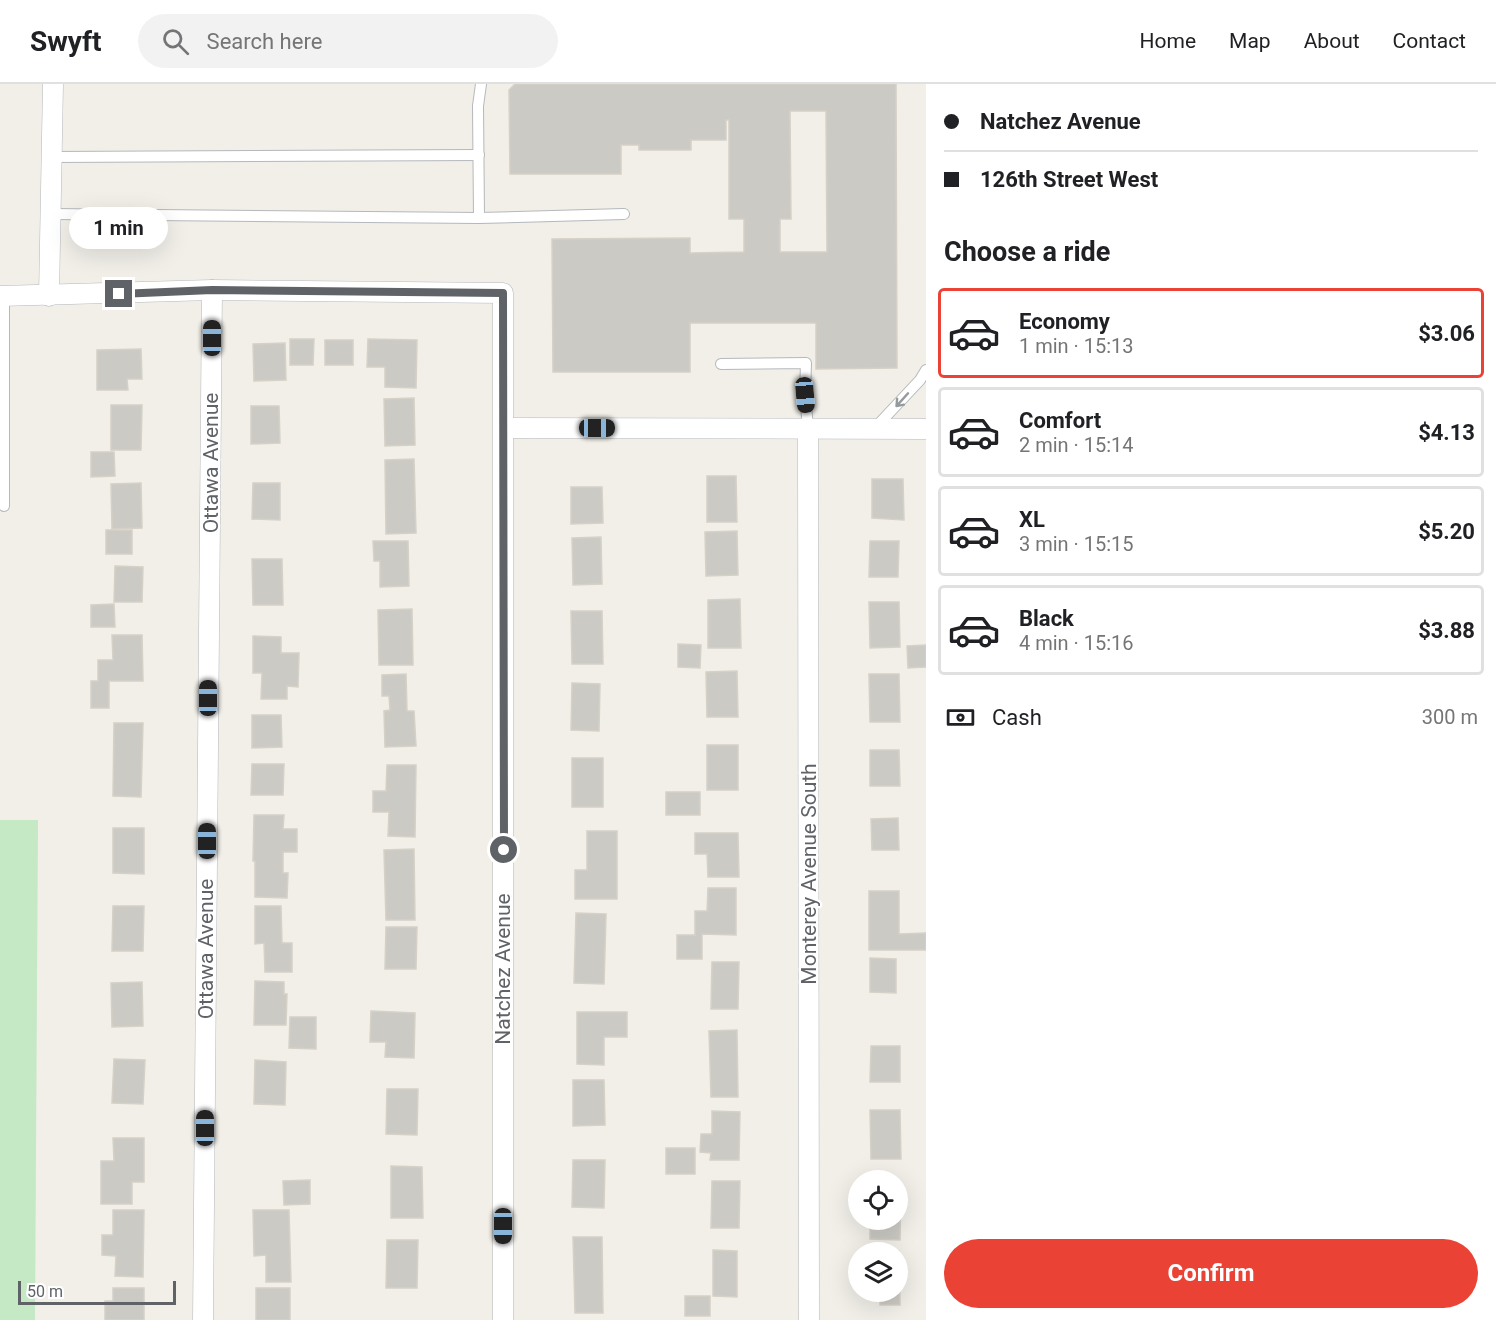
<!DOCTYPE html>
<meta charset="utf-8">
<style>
body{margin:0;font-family:Roboto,sans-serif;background:#f2f2f2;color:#202124;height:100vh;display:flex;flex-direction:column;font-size:22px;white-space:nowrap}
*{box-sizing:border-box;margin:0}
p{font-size:20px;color:#757577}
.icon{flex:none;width:33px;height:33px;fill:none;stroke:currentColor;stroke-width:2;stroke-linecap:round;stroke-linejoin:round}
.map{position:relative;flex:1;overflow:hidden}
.panel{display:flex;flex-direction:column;background:#fff;width:570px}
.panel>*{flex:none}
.banner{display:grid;align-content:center;height:132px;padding:0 18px;background:#fff}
.controls{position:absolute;left:848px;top:1086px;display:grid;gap:12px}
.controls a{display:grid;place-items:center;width:60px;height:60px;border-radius:50%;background:#fff;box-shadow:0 6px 24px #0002;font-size:30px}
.scale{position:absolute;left:18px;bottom:15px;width:158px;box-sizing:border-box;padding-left:6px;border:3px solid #5f6368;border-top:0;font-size:16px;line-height:21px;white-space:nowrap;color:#5f6368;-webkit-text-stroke:4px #fff;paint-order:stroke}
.end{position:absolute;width:27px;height:27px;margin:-14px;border:8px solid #5f6368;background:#fff;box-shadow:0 0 0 3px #fff}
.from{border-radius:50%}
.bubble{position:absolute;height:42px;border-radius:21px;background:#fff;box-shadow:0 6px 24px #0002;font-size:20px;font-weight:700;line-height:42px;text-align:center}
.car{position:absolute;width:18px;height:36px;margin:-18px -9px;border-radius:8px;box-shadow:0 0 4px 2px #0007;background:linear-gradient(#222 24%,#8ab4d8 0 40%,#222 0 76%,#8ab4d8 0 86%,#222 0)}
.banner b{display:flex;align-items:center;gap:21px;height:57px;font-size:22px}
.banner b+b{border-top:2px solid #e0e0e0}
.banner i{width:15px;height:15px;background:#202124}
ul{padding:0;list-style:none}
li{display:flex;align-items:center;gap:18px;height:90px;margin:0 12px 9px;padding:0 6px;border:3px solid #e0e0e0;border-radius:6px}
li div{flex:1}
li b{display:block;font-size:22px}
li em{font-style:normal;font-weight:700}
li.active{border-color:#ea4335}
li>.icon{width:54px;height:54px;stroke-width:1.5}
h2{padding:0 18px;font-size:27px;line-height:72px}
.pay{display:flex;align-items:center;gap:15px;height:66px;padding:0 18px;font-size:22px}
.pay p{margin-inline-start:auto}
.cta{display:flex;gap:12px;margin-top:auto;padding:12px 18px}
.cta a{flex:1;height:69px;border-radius:36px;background:#ea4335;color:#fff;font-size:24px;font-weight:700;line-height:69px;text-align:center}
header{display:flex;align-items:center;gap:36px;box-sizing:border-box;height:84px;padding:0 30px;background:#fff;border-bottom:2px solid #e0e0e0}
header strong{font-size:28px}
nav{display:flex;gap:33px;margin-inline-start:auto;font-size:21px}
.search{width:420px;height:54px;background:#f2f2f2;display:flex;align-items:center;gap:15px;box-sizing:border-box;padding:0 21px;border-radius:33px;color:#757577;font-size:22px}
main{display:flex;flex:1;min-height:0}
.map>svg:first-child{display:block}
</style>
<header>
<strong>Swyft</strong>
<div class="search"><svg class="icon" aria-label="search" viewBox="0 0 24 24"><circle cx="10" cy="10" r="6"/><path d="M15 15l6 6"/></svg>Search here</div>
<nav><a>Home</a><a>Map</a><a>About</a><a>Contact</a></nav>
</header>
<main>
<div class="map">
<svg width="926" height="1236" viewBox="0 0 926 1236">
<rect width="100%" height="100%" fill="#f1efe8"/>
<path fill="#c5e8c5" d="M0,736h38l-3,500h-35z"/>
<g fill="#cccac5" stroke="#d6d1c6" stroke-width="1.5" fill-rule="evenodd">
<path d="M515,0h381l1,284 -81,1v-46h-126v49h-137l-1,-133 138,-1v15l54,-1v-33h-15v-99h-3v20h-35v10h-52v-5h-18v29h-111l-1,-84zM790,27h36l1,141h-47v-33h11z"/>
<path d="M290,255h24l-1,26h-23z"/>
<path d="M368,255l49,1 -1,48 -31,-1v-20h-18z"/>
<rect x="325" y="256" width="28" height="25"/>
<path d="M285,259l1,37 -32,1 -1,-37z"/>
<path d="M141,265l1,30h-15l1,11h-31v-40z"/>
<path d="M414,314l1,47 -30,1 -1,-47z"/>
<path d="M111,321h31l-1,45h-30z"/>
<path d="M251,322h28l1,37 -29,1z"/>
<path d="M91,368h23l1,24 -24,1z"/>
<path d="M414,375l2,74 -30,1 -1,-74z"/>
<path d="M707,392h29l1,46h-30z"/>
<path d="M872,395h31l1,41 -32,-2z"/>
<path d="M141,399l1,45 -30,1 -1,-45z"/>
<path d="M253,399h27v37l-28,-1z"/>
<path d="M571,403h31l1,36 -32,1z"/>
<rect x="106" y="446" width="26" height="24"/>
<path d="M737,447l1,44 -32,1 -1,-44z"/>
<path d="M601,453l1,47 -29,1 -1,-47z"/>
<path d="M373,457h35l1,45 -29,1v-26h-6z"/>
<path d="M870,457h29l-1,36h-29z"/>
<path d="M252,475h30l1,46h-30z"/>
<path d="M115,482l28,1 -1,35h-28z"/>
<path d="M740,515l1,49h-33v-48z"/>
<path d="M869,518h30l1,45 -30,1z"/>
<path d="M114,520l1,23h-24v-22z"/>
<path d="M412,525l1,56h-34l-1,-55z"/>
<path d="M571,527h31l1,53h-31z"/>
<path d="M112,551h30l1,46h-34v27h-18v-27h7v-21h15z"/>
<path d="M253,552l28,1v16h18l-1,34 -11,-1v13h-26l1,-26h-9z"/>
<path d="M678,560l23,1 -1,23 -22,-1z"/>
<path d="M926,561v22l-18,1 -1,-22z"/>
<path d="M737,587l1,46h-31l-1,-45z"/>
<path d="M406,590l1,37h7l2,35 -31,1 -1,-36 6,-1 -1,-14h-7v-21z"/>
<path d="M869,590h30l1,48h-30z"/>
<path d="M572,599l28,1 -1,47 -28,-1z"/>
<path d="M252,631h29l1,32 -30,1z"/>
<path d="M114,639h29l-2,74 -28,-1z"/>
<rect x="707" y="661" width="31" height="45"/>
<path d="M870,666h29l1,36h-30z"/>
<rect x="572" y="674" width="31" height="49"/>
<path d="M252,680h32l-1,31h-32z"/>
<path d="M387,681h29l-1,72 -27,-1 1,-24h-16v-21h13z"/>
<rect x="666" y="708" width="34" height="23"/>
<path d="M254,731h30l-1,14h14v23h-14v21h5l-1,25 -32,-1v-36h-2z"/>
<path d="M898,734l1,32h-27l-1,-31z"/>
<path d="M113,744h31v46l-31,-1z"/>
<path d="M587,747h30v68h-42v-29h12z"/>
<path d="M695,749h43l1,44h-31l-1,-23h-12z"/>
<path d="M414,765l1,71h-29l-2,-70z"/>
<path d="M708,804h28v47l-34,-1v25h-25v-24h18v-24h12z"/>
<path d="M869,807h30v43l27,-1v17h-57z"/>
<path d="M113,822h31l-1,45h-31z"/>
<path d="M255,822h26l1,37h10v29h-27l-1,-29 -9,1z"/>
<path d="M576,829l30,1 -2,70 -30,-1z"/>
<path d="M386,843h31l-1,42h-31z"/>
<path d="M870,874l26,1v34l-26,-1z"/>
<path d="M712,878h27l-1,47h-27z"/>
<path d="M255,897l29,1v12h3l-1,31h-32z"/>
<path d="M142,898l1,44 -31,1 -1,-44z"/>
<path d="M371,927l44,2 -1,45 -29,-1 1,-15h-16z"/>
<path d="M577,928h50v25h-23v28l-27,-1z"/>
<path d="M290,933h26v32l-27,-1z"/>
<path d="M737,946l1,67h-27l-2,-66z"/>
<path d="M871,962h29v36h-30z"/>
<path d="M114,975l31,1 -2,44 -31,-1z"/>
<path d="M255,976l31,2 -1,43 -31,-1z"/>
<path d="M573,996h31l1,45 -32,1z"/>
<path d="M387,1005h31l-1,46 -31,-1z"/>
<path d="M870,1026h30l1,49h-30z"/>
<path d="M712,1027l28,1 -1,48h-29l1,-7 -11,-1 1,-18h11z"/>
<path d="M113,1054h31v44h-12v22h-31v-43h13z"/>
<rect x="666" y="1064" width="29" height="26"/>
<path d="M573,1076h32l-1,48 -32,-1z"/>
<path d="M391,1082l31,1 1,51h-32z"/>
<path d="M310,1096v24l-26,1 -1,-24z"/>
<path d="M712,1097h28l-1,47h-28z"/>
<path d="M897,1108h4l-1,48 -30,-1v-19h27z"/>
<path d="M113,1126h31l-1,67 -28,-1 1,-20 -14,-1v-20h11z"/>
<path d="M253,1126h36l2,72h-25v-27l-12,1z"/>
<path d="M573,1153h29l1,76h-28z"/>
<path d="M387,1156h31l-1,48h-31z"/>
<path d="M713,1166l24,1v46l-24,-1z"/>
<path d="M869,1167h30l1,54h-20v-7h-10v-6h27v-40z"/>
<path d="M113,1204h31v32h-39v-19h8z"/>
<rect x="256" y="1204" width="34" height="32"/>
<rect x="685" y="1212" width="25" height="20"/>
</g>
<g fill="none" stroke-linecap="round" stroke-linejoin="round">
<g stroke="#b5b8bc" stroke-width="12">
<g id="lane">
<path d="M52,73l427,-2"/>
<path d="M51,130l428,4 145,-4"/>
<path d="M479,134l-1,-112 3,-22"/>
<path d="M4,212v210"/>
<path d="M721,280l85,-1 -1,32 3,33"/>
<path d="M875,344l45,-48 6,-10"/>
</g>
</g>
<g stroke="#b5b8bc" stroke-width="21">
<g id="street">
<path d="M0,212l212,-6 291,3v1027"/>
<path d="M49,212l4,-212"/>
<path d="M504,344l422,1"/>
<path d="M808,344l1,892"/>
<path d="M203,1236l9,-1030"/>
</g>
</g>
<use href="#lane" stroke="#fff" stroke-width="10"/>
<use href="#street" stroke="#fff" stroke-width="20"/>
</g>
<defs><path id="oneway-shaft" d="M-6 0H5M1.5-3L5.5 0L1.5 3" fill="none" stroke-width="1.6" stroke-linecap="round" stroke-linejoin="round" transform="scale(1.5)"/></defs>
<use stroke="#979a9d" href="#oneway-shaft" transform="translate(902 316) rotate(132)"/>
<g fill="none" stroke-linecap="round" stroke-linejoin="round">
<path stroke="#5f6368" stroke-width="8" d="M119,210l93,-4 291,3 1,557"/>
</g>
<g text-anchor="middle" stroke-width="4.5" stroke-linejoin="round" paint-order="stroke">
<g font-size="21" fill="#5f6368" stroke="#fff">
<text transform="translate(211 379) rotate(-90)" y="7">Ottawa Avenue</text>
<text transform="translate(809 790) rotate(-90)" y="7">Monterey Avenue South</text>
<text transform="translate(206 865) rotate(-90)" y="7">Ottawa Avenue</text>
<text transform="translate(503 885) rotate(-90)" y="7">Natchez Avenue</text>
</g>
</g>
</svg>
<div class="controls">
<a><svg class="icon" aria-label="locate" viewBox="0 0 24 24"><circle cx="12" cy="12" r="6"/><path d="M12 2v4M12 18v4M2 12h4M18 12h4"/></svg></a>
<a><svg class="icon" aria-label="layers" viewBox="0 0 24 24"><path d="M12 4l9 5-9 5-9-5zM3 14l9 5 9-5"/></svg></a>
</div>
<div class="scale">50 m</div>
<i class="end from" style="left:504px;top:766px"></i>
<i class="end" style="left:119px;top:210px"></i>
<div class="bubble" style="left:69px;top:123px;width:99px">1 min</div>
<i class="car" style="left:212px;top:254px;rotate:0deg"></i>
<i class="car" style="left:805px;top:311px;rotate:175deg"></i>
<i class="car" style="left:597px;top:344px;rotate:90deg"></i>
<i class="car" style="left:208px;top:614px;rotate:0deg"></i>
<i class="car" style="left:207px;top:757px;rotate:0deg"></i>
<i class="car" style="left:205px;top:1044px;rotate:0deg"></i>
<i class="car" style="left:503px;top:1142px;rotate:180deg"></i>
</div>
<section class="panel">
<div class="banner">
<b><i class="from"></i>Natchez Avenue</b>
<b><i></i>126th Street West</b>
</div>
<h2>Choose a ride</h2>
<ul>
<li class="active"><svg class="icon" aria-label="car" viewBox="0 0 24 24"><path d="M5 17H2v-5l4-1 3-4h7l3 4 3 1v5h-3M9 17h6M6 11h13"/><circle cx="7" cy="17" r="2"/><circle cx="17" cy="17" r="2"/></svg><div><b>Economy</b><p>1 min · 15:13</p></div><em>$3.06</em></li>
<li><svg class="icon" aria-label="car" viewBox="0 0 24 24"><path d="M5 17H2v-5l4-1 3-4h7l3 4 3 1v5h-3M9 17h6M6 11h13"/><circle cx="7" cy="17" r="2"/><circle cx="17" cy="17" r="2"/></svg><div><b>Comfort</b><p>2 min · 15:14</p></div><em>$4.13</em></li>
<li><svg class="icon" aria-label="car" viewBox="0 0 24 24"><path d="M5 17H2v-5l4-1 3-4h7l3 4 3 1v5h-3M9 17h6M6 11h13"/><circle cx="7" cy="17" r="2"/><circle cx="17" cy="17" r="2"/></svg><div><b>XL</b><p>3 min · 15:15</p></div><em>$5.20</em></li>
<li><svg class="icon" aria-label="car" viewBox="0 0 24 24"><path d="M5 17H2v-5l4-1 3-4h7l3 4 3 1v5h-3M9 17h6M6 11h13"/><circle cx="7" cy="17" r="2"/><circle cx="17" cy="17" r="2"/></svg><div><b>Black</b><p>4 min · 15:16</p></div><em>$3.88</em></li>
</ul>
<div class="pay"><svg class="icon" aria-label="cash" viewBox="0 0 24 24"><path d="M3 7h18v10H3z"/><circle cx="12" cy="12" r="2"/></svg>Cash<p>300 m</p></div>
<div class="cta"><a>Confirm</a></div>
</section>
</main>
